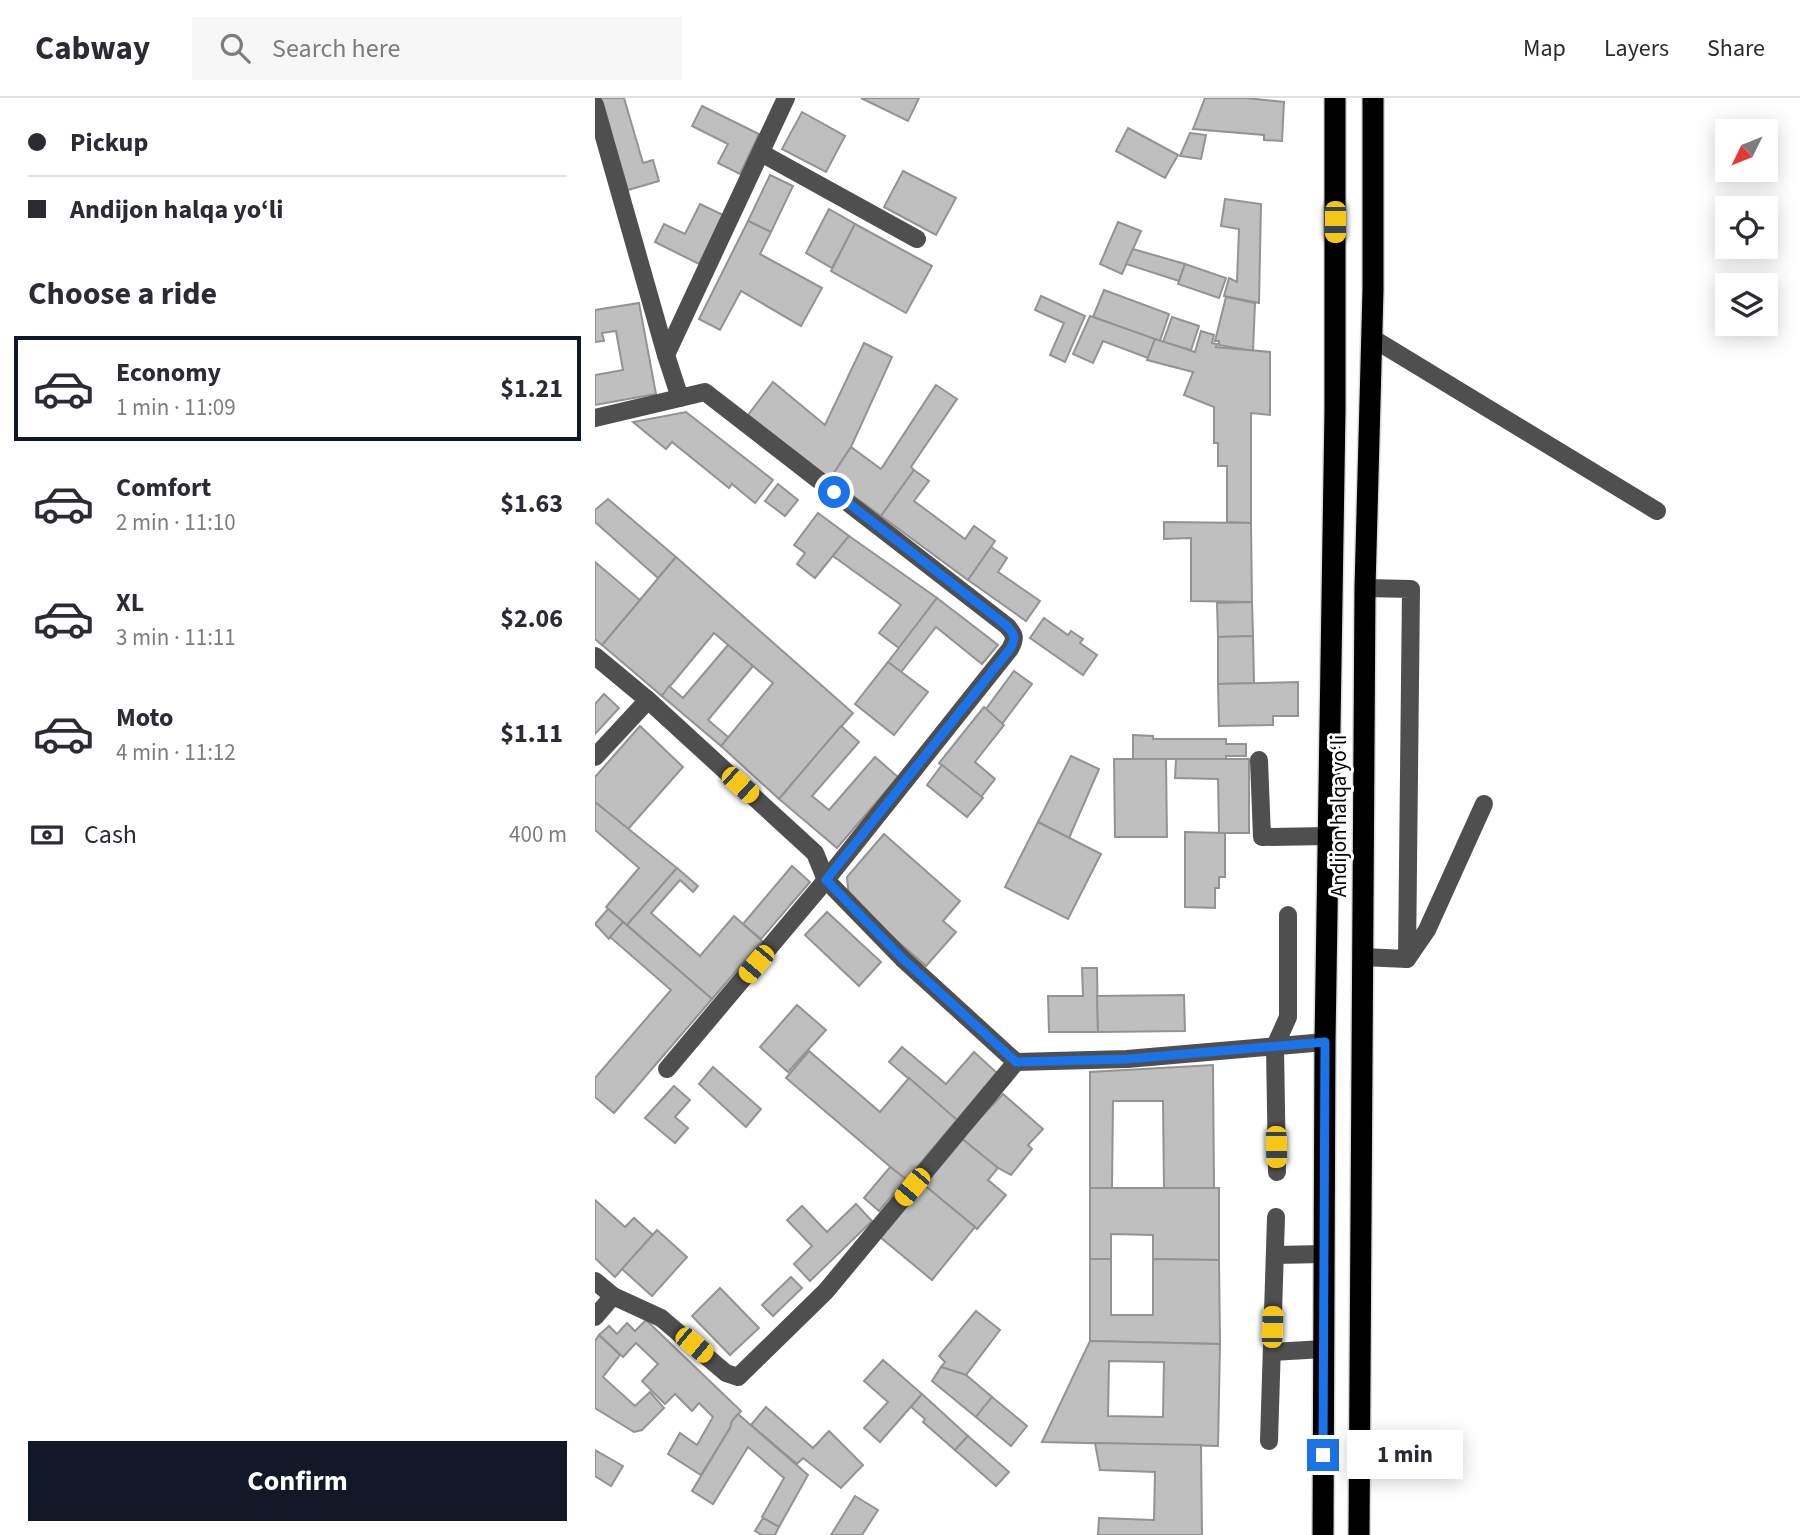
<!DOCTYPE html>
<meta charset="utf-8">
<style>
body{margin:0;font-family:"Source Sans 3",sans-serif;background:#f7f7f7;color:#2b2b33;height:100vh;display:flex;flex-direction:column;font-size:26px;white-space:nowrap}
*{box-sizing:border-box;margin:0}
p{font-size:23px;color:#7c7c81}
.icon{flex:none;width:38px;height:38px;fill:none;stroke:currentColor;stroke-width:2;stroke-linecap:round;stroke-linejoin:round}
.map{position:relative;flex:1;overflow:hidden}
.drawer{display:flex;flex-direction:column;background:#fff;width:595px}
.drawer>*{flex:none}
.banner{display:grid;align-content:center;height:154px;padding:0 28px;background:#fff}
.needle{width:46px;rotate:227deg}
.controls{position:absolute;left:1120px;top:21px;display:grid;gap:14px}
.controls a{display:grid;place-items:center;width:63px;height:63px;border-radius:0px;background:#fff;box-shadow:0 4px 18px #0003;font-size:35px}
.end{position:absolute;width:32px;height:32px;margin:-16px;border:9px solid #1a73e8;background:#fff;box-shadow:0 0 0 4px #fff}
.from{border-radius:50%}
.bubble{position:absolute;height:49px;border-radius:0px;background:#fff;box-shadow:0 4px 18px #0003;font-size:23px;font-weight:700;line-height:49px;text-align:center}
.car{position:absolute;width:21px;height:42px;margin:-21px -10px;border-radius:9px;box-shadow:0 0 5px 2px #0007;background:linear-gradient(#f5c518 24%,#345 0 40%,#f5c518 0 76%,#345 0 86%,#f5c518 0)}
.banner b{display:flex;align-items:center;gap:24px;height:66px;font-size:26px}
.banner b+b{border-top:2px solid #e1e1e2}
.banner i{width:18px;height:18px;background:#2b2b33}
ul{padding:0;list-style:none}
li{display:flex;align-items:center;gap:21px;height:105px;margin:0 14px 10px;padding:0 14px;border:4px solid transparent;border-radius:0px}
li div{flex:1}
li b{display:block;font-size:26px}
li em{font-style:normal;font-weight:700}
li.current{border-color:#111827}
li>.icon{width:63px;height:63px;stroke-width:1.5}
h2{padding:0 28px;font-size:32px;line-height:84px}
.pay{display:flex;align-items:center;gap:18px;height:77px;padding:0 28px;font-size:26px}
.pay p{margin-inline-start:auto}
.primary-button{display:flex;gap:14px;margin-top:auto;padding:14px 28px}
.primary-button a{flex:1;height:80px;border-radius:0px;background:#111827;color:#fff;font-size:28px;font-weight:700;line-height:80px;text-align:center}
header{display:flex;align-items:center;gap:42px;box-sizing:border-box;height:98px;padding:0 35px;background:#fff;border-bottom:2px solid #e1e1e2}
header strong{font-size:33px}
nav{display:flex;gap:38px;margin-inline-start:auto;font-size:24px}
.search{width:490px;height:63px;background:#f7f7f7;display:flex;align-items:center;gap:18px;box-sizing:border-box;padding:0 24px;border-radius:0px;color:#7c7c81;font-size:26px}
main{display:flex;flex:1;min-height:0}
.map>svg:first-child{display:block}
</style>
<header>
<strong>Cabway</strong>
<div class="search"><svg class="icon" aria-label="search" viewBox="0 0 24 24"><circle cx="10" cy="10" r="6"/><path d="M15 15l6 6"/></svg>Search here</div>
<nav><a>Map</a><a>Layers</a><a>Share</a></nav>
</header>
<main>
<section class="drawer">
<div class="banner">
<b><i class="from"></i>Pickup</b>
<b><i></i>Andijon halqa yo‘li</b>
</div>
<h2>Choose a ride</h2>
<ul>
<li class="current"><svg class="icon" aria-label="car" viewBox="0 0 24 24"><path d="M5 17H2v-5l4-1 3-4h7l3 4 3 1v5h-3M9 17h6M6 11h13"/><circle cx="7" cy="17" r="2"/><circle cx="17" cy="17" r="2"/></svg><div><b>Economy</b><p>1 min · 11:09</p></div><em>$1.21</em></li>
<li><svg class="icon" aria-label="car" viewBox="0 0 24 24"><path d="M5 17H2v-5l4-1 3-4h7l3 4 3 1v5h-3M9 17h6M6 11h13"/><circle cx="7" cy="17" r="2"/><circle cx="17" cy="17" r="2"/></svg><div><b>Comfort</b><p>2 min · 11:10</p></div><em>$1.63</em></li>
<li><svg class="icon" aria-label="car" viewBox="0 0 24 24"><path d="M5 17H2v-5l4-1 3-4h7l3 4 3 1v5h-3M9 17h6M6 11h13"/><circle cx="7" cy="17" r="2"/><circle cx="17" cy="17" r="2"/></svg><div><b>XL</b><p>3 min · 11:11</p></div><em>$2.06</em></li>
<li><svg class="icon" aria-label="car" viewBox="0 0 24 24"><path d="M5 17H2v-5l4-1 3-4h7l3 4 3 1v5h-3M9 17h6M6 11h13"/><circle cx="7" cy="17" r="2"/><circle cx="17" cy="17" r="2"/></svg><div><b>Moto</b><p>4 min · 11:12</p></div><em>$1.11</em></li>
</ul>
<div class="pay"><svg class="icon" aria-label="cash" viewBox="0 0 24 24"><path d="M3 7h18v10H3z"/><circle cx="12" cy="12" r="2"/></svg>Cash<p>400 m</p></div>
<div class="primary-button"><a>Confirm</a></div>
</section>
<div class="map">
<svg width="1205" height="1437" viewBox="0 0 1205 1437">
<rect width="100%" height="100%" fill="#fff"/>
<g fill="#bfbfbf" stroke="#939393" stroke-width="2" fill-rule="evenodd">
<path d="M5,0h24l19,65 10,-3 6,21 -31,9z"/>
<path d="M266,0h58l-11,23z"/>
<path d="M610,0h41l38,4 -2,39 -18,-1v-5l-71,-6z"/>
<path d="M107,8l57,28 -19,40 -22,-11 10,-19 -36,-18z"/>
<path d="M207,14l43,24 -19,36 -44,-23z"/>
<path d="M533,30l50,27 -13,23 -49,-27z"/>
<path d="M595,35l16,2 -5,24 -21,-3z"/>
<path d="M308,73l53,27 -20,37 -52,-28z"/>
<path d="M175,77l23,11 -22,46 -23,-11z"/>
<path d="M630,101l36,5 -2,99 -35,-7 5,-18 8,4 2,-53 -18,-3z"/>
<path d="M105,106l23,11 -24,49 -44,-22 9,-18 21,10z"/>
<path d="M234,111l26,15 -23,44 -26,-15z"/>
<path d="M153,123l23,11 -11,22 62,34 -21,38 -60,-35 -21,39 -21,-11z"/>
<path d="M523,124l23,9 -19,43 -22,-10z"/>
<path d="M260,126l77,42 -26,47 -75,-42z"/>
<path d="M538,151l52,15 -6,17 -53,-17z"/>
<path d="M590,166l41,14 -7,20 -41,-14z"/>
<path d="M509,192l65,24 -9,27 -67,-24z"/>
<path d="M446,198l44,20 -20,46 -15,-7 14,-32 -29,-13z"/>
<path d="M631,199l29,6 -2,48 -34,-6v-4h-4z"/>
<path d="M44,205l17,91 -61,11v-30l28,-5 -7,-39 -14,2 2,8 -9,1v-32z"/>
<path d="M495,218l65,23 -7,19 -45,-17 -10,22 -20,-9z"/>
<path d="M577,219l27,9 -8,24 -28,-8z"/>
<path d="M606,233l13,4 -2,8 5,1 -1,3 54,5v63l-19,-2v110l-24,-1v-56h-9v-23h-4v-36l-30,-12 9,-23 -46,-12 8,-21 40,13z"/>
<path d="M269,245l28,14 -41,90 -21,32 -82,-64 25,-33 52,43z"/>
<path d="M341,287l21,14 -46,68 3,3 -33,46 -51,-37 21,-32 30,22z"/>
<path d="M91,314l87,68 -18,23 -23,-19 -3,4 -57,-46 -6,7 -33,-27z"/>
<path d="M319,372l15,11 -15,20 51,38 9,-13 21,15 -27,39 -87,-64z"/>
<path d="M183,386l20,16 -13,16 -20,-15z"/>
<path d="M13,401l68,58 -18,21 -63,-56v-12z"/>
<path d="M223,415l31,23 -34,42 -18,-14 8,-11 -11,-8z"/>
<path d="M569,424l87,1 1,79 -61,-1v-63l-27,1z"/>
<path d="M254,438l88,62 -38,50 -20,-15 22,-28 -68,-49z"/>
<path d="M396,449l16,11 -9,14 42,29 -14,20 -58,-41z"/>
<path d="M81,459l177,156 -74,86 -58,-53 52,-63 -59,-50 -52,63 -60,-51z"/>
<path d="M0,464l45,38 -38,45 -7,-6z"/>
<path d="M342,500l61,47 -16,19 -46,-37 -35,45 -13,-10z"/>
<path d="M657,504l1,34 -35,1 -1,-34z"/>
<path d="M449,520l24,17 3,-4 12,8 -3,4 17,12 -14,20 -53,-37z"/>
<path d="M658,538l1,47 -36,1v-47z"/>
<path d="M133,547l25,21 -45,54 20,17 -7,9 -59,-50 7,-10 14,12z"/>
<path d="M293,564l40,30 -34,43 -39,-31z"/>
<path d="M419,573l18,13 -30,40 -16,-15z"/>
<path d="M703,584v34h-25v9l-54,1 -1,-42z"/>
<path d="M9,596l15,14 -24,26v-30z"/>
<path d="M389,609l20,18 -29,37 20,17 -14,18 -42,-34z"/>
<path d="M45,628l43,41 -55,62 -33,-27v-25z"/>
<path d="M246,628l18,16 -47,54 17,14 46,-53 23,20 -61,71 -58,-49z"/>
<path d="M538,637l20,1v3h73v5h20v12h-20v3h-93z"/>
<path d="M476,658l28,13 -30,69 -31,-16z"/>
<path d="M519,661h52l1,78h-52z"/>
<path d="M581,661h73v74h-30l-1,-54 -43,-1z"/>
<path d="M347,667l41,33 -16,19 -40,-32z"/>
<path d="M0,704l82,66 -50,57 -21,-18 33,-39 -44,-38z"/>
<path d="M443,724l63,32 -33,65 -63,-32z"/>
<path d="M590,734l40,1v44h-6v11h-4v20l-30,-1z"/>
<path d="M289,736l76,67 -17,20 13,11 -30,34 -77,-67 -2,-22z"/>
<path d="M197,768l18,16 -49,57 -18,-15z"/>
<path d="M82,770l21,18 -5,6 -13,-12 -29,33 49,43 34,-40 28,25 -50,58 -85,-74z"/>
<path d="M13,811l15,13 -14,17 -14,-15z"/>
<path d="M232,814l54,50 -22,24 -54,-51z"/>
<path d="M28,824l89,77 -98,114 -19,-16v-19l76,-88 -61,-53z"/>
<path d="M487,870h15l1,64h-49l-1,-36h35z"/>
<path d="M589,897l1,36 -87,1 -1,-36z"/>
<path d="M202,907l29,25 -38,42 -28,-25z"/>
<path d="M307,949l44,37 28,-32 23,21 -40,47 -68,-58z"/>
<path d="M214,953l71,61 29,-34 48,42 -51,60 -120,-102z"/>
<path d="M618,967l1,123h-50l-1,-87h-50l-1,87h-22v-116z"/>
<path d="M118,969l48,42 -15,18 -47,-43z"/>
<path d="M79,988l16,14 -15,17 13,11 -13,15 -30,-25z"/>
<path d="M408,996l40,35 -15,16 4,4 -21,26 -13,-7 -37,-30z"/>
<path d="M366,1040l37,30 -10,12 18,15 -29,34 -54,-45z"/>
<path d="M295,1069l16,12 -27,32 -15,-13z"/>
<path d="M328,1086l52,43 -43,53 -52,-43z"/>
<path d="M495,1090h129v72l-66,-1v-24l-42,-1v25h-21z"/>
<path d="M0,1102l30,27 9,-9 19,17 -38,42 -20,-19z"/>
<path d="M261,1106l16,17 -62,60 -16,-17 18,-18 -25,-26 15,-14 25,26z"/>
<path d="M62,1132l30,27 -35,39 -30,-27z"/>
<path d="M495,1161h21v56h42v-56l66,1 1,84 -130,-3z"/>
<path d="M196,1179l11,11 -29,28 -11,-11z"/>
<path d="M125,1190l39,40 -29,27 -38,-39z"/>
<path d="M381,1213l24,19 -34,45 -25,-8 4,-5 -6,-6z"/>
<path d="M51,1222l95,91 -9,10 -2,7 -29,47 -33,-21 12,-21 17,12 16,-28 -14,-14 -7,8 -17,-17 -10,10 -23,-23 16,-17 -22,-21 -13,14 -24,-22 10,-9 8,8 10,-11 8,8z"/>
<path d="M4,1237l21,20 -17,22 32,29 15,-14 14,16 -22,22 -8,2 -39,-24v-67z"/>
<path d="M495,1243l130,3 -2,102 -176,-4zM514,1263l55,1 -1,55 -55,-1z"/>
<path d="M288,1262l39,34 -42,48 -16,-14 24,-26 -24,-21z"/>
<path d="M346,1269l25,8 26,22 -16,20 -44,-36z"/>
<path d="M327,1296l46,42 -13,14 -32,-28 2,-3 -14,-12z"/>
<path d="M397,1299l35,29 -16,20 -35,-29z"/>
<path d="M171,1309l47,41 16,-17 34,34 -22,23 -38,-30 -6,6 -46,-39z"/>
<path d="M143,1316l70,61 -29,52 -17,-10 22,-39 -36,-31 -35,57 -21,-13 38,-63 2,-7z"/>
<path d="M373,1338l41,36 -13,14 -41,-36z"/>
<path d="M500,1345l106,2 1,90h-104l1,-17 55,2 1,-48 -55,-2z"/>
<path d="M0,1352l28,16 -12,20 -16,-10z"/>
<path d="M260,1398l23,14 -16,25h-31z"/>
<path d="M168,1420l16,9 -4,8h-13l-7,-4z"/>
</g>
<g fill="none" stroke-linecap="round" stroke-linejoin="round">
<g stroke="#dbdbdb" stroke-width="24">
<g id="highway">
<path d="M728,1437l2,-493 10,-632v-312"/>
<path d="M764,1437l6,-947 8,-298v-192"/>
</g>
</g>
<g stroke="#4f4f4f" stroke-width="18">
<path d="M0,7l71,250 14,43"/>
<path d="M166,55l156,86"/>
<path d="M777,240l285,173"/>
<path d="M71,257l120,-257"/>
<path d="M0,320l110,-26 302,234c8,9 9,12 3,23l-184,231 -159,189"/>
<path d="M0,558l53,44 167,153 11,27 77,79 113,103 111,-3 198,-17"/>
<path d="M0,659l53,-57"/>
<path d="M664,662l3,77 66,-1"/>
<path d="M767,859l45,2 4,-370 -46,-1"/>
<path d="M812,861l20,-29 57,-126"/>
<path d="M682,1074l-2,-126 13,-29v-102"/>
<path d="M680,1157l49,-1"/>
<path d="M0,1183l18,15 48,22 65,55 12,4 88,-86 190,-229"/>
<path d="M0,1219l18,-21"/>
<path d="M677,1254l52,-3"/>
<path d="M674,1343l7,-224"/>
</g>
<use href="#highway" stroke="#000" stroke-width="21"/>
</g>
<g fill="none" stroke-linecap="round" stroke-linejoin="round">
<path stroke="#1a73e8" stroke-width="9" d="M239,394l173,134c8,9 9,12 3,23l-184,231 77,79 113,103 111,-3 198,-17 -2,413"/>
</g>
<g text-anchor="middle" stroke-width="6" stroke-linejoin="round" paint-order="stroke">
<g font-size="21" fill="#000" stroke="#fff">
<text transform="translate(744 718) rotate(-90)" y="7">Andijon halqa yo‘li</text>
</g>
</g>
</svg>
<div class="controls">
<a><svg class="needle" viewBox="-14 -14 28 28"><path d="M0-13l5 13h-10z" fill="#e53935"/><path d="M0 13l5-13h-10z" fill="#7c7c81"/></svg></a>
<a><svg class="icon" aria-label="locate" viewBox="0 0 24 24"><circle cx="12" cy="12" r="6"/><path d="M12 2v4M12 18v4M2 12h4M18 12h4"/></svg></a>
<a><svg class="icon" aria-label="layers" viewBox="0 0 24 24"><path d="M12 4l9 5-9 5-9-5zM3 14l9 5 9-5"/></svg></a>
</div>
<i class="end from" style="left:239px;top:394px"></i>
<i class="end" style="left:728px;top:1357px"></i>
<div class="bubble" style="left:752px;top:1332px;width:116px">1 min</div>
<i class="car" style="left:740px;top:124px;rotate:180deg"></i>
<i class="car" style="left:145px;top:687px;rotate:132deg"></i>
<i class="car" style="left:161px;top:866px;rotate:220deg"></i>
<i class="car" style="left:681px;top:1049px;rotate:179deg"></i>
<i class="car" style="left:317px;top:1089px;rotate:220deg"></i>
<i class="car" style="left:677px;top:1229px;rotate:2deg"></i>
<i class="car" style="left:99px;top:1247px;rotate:130deg"></i>
</div>
</main>
